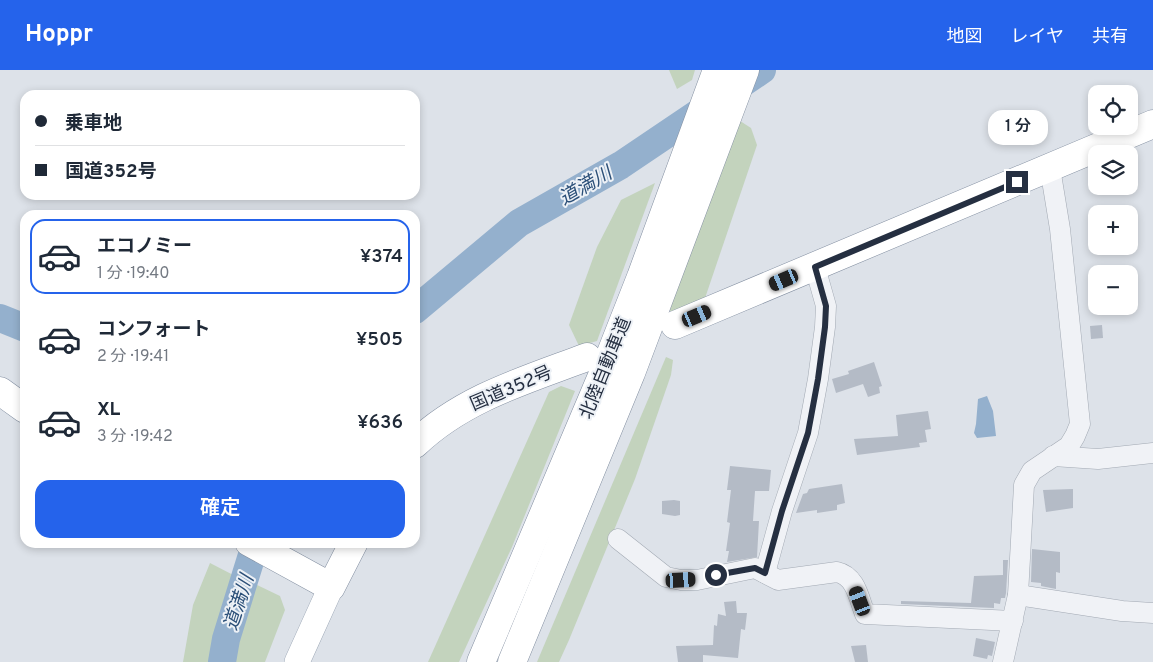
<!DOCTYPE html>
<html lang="ja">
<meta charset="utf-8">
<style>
body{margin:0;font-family:Overpass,"Noto Sans JP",sans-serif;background:#f2f2f3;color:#1f2937;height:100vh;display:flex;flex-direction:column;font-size:19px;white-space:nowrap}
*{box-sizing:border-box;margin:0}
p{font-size:16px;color:#747a83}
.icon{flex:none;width:28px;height:28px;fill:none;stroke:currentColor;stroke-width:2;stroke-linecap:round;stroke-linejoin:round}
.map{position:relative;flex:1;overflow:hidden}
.details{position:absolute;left:20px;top:140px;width:400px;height:338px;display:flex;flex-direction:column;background:#fff;border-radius:15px;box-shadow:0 2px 8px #0003}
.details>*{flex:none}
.guide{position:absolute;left:20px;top:20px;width:400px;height:110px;border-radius:15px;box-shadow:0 2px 8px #0003;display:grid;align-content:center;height:110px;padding:0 15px;background:#fff}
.controls{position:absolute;left:1088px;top:15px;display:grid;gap:10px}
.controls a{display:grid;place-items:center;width:50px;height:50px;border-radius:10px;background:#fff;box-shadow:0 2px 8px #0003;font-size:25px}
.end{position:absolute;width:22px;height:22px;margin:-11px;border:6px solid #252f41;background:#fff;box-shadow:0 0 0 2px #fff}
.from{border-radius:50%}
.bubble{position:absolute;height:35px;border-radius:15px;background:#fff;box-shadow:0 2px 8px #0003;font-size:16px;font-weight:600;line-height:35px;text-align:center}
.car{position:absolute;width:15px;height:30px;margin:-15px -8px;border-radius:6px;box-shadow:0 0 4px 1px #0007;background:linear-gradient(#222 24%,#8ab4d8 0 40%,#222 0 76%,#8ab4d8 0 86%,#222 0)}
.guide b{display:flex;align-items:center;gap:18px;height:48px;font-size:19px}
.guide b+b{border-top:1px solid #e0e1e3}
.guide i{width:12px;height:12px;background:#1f2937}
ul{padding:9px 0 0;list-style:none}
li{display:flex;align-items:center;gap:15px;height:75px;margin:0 10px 8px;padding:0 5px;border:2px solid transparent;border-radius:15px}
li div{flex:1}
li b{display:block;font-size:19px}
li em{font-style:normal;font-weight:600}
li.selected{border-color:#2563eb}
li>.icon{width:45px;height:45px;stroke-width:1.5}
.action{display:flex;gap:10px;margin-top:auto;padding:10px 15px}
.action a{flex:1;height:58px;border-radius:15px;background:#2563eb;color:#fff;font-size:20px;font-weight:600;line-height:58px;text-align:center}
header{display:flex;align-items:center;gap:30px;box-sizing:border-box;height:70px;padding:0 25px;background:#2563eb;color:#fff}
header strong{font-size:24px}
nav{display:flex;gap:28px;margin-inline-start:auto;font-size:18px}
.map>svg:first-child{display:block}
</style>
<header>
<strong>Hoppr</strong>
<nav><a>地図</a><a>レイヤ</a><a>共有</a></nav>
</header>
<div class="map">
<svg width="1153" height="592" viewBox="0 0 1153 592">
<rect width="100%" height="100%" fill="#dde2e9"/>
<g fill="#c3d3bd">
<path d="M669,0h26l-3,10 -15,9z"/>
<path d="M737,49l14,9 6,17 -55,162 -28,7 -6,-5z"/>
<path d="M655,113l-58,158 -18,5 -10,-21 28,-78 24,-47z"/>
<path d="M666,287l7,3 -2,15 -36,104 -66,161 -10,22h-22z"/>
<path d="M561,316l14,5 -63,156 -53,115h-31l121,-270z"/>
<path d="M210,493l31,16 -21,61 -3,22h-34l10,-57z"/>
<path d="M253,513l27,13 5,14 -20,52h-37l5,-24z"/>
</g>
<path fill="#94b0cd" d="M987,326l6,15 3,25 -19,2 -3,-5 2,-9 2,-25z"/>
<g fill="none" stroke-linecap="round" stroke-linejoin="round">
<g stroke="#94b0cd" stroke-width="28">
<path d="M415,240l104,-87 102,-58 141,-95"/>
<path d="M0,248l25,10"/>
<path d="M222,592l4,-23 30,-97"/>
</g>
</g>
<g fill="#b4bbc6">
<path d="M1102,255l1,13 -12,1 -1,-13z"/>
<path d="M874,292l8,24 -3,1 1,6 -12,4 -5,-13 -27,9 -4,-14 17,-5 -1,-3z"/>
<path d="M928,341l3,18 -6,1 2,12 -8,1 1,4 -63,8 -3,-16 44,-3 -2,-21z"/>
<path d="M730,396l41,4 -2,21h-14l-2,30h6l-2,36 -30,5 2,-11h-3l4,-28 -3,-1 4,-32h-4z"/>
<path d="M842,414l3,19 -8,2v5l-20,3v-3l-21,3 7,-19 4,-1 2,-4z"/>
<path d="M1073,419v19l-27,4 -3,-22z"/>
<path d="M674,430l6,1v14l-5,1 -13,-2v-13z"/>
<path d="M1032,479l28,3v21l-4,-1v17l-15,-3v-3l-10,-1z"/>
<path d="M1003,490h5l-2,33 -1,5h-4l-1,6 -6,-1v5l-93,-4v-3l70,2 3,-27 29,-1z"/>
<path d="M736,531l1,12h10l-2,17 -4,-1 -3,29 -35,-3v7h-25l-2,-16 37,-1 1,-20 3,1 1,-12 8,2 -2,-14z"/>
<path d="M976,568l19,4 -3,14 -4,-1 -1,4 -14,-3z"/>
<path d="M866,575l2,17h-13l-4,-16z"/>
</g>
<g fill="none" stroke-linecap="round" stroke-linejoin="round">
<g stroke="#a2a9b3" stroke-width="21">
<g id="minor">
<path d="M1053,386l45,3 55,-6"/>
<path d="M618,469l48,38 15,3h16l58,-12 23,12 59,-8c19,4 22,27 28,42l148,7"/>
<path d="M765,503l17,-62 26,-78 10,-54 7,-52 1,-21 -11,-39"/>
<path d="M1018,525l104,16 31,2"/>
<path d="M1003,592l15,-67 6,-110 8,-14 37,-25 6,-10 5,-12 -20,-195 -10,-61"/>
</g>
</g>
<g stroke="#9ba6b5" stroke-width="26">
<path id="major" d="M297,592l34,-75"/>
</g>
<g stroke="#838fa1" stroke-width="29">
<g id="highway">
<path d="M675,255l478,-201"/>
<path d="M0,321l25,18"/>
<path d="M415,374c48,-46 111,-64 172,-87"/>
<path d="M249,472l82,45 23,-45"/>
<path d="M481,592l121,-286 39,-99 76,-207"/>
<path d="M512,592l119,-289 114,-303"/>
</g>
</g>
<use href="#minor" stroke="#f0f2f6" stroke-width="20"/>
<use href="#major" stroke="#fff" stroke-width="25"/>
<use href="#highway" stroke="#fff" stroke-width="28"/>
</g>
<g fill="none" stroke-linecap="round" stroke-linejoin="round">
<path stroke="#252f41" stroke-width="6" d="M716,505l39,-7 10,5 17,-62 26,-78 10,-54 7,-52 1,-21 -11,-39 202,-85"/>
</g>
<g text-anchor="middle" stroke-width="4" stroke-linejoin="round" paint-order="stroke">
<g font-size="18" fill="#252f41" stroke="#edf1f6">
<text transform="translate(605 298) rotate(-68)" y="6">北陸自動車道</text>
<text transform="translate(511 318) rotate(-23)" y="6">国道352号</text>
</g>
<g font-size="19" font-style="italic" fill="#2b4f78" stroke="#edf1f6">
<text transform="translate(585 115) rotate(-30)" y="7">道満川</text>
<text transform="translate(238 532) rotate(-72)" y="7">道満川</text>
</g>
</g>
</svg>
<div class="controls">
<a><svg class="icon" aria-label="locate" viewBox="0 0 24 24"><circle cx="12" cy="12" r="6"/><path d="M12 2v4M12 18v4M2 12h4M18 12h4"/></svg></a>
<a><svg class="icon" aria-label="layers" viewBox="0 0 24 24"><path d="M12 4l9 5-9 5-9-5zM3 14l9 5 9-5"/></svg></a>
<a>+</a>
<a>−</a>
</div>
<i class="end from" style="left:716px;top:505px"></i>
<i class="end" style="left:1017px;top:112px"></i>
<div class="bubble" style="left:988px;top:40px;width:60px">1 分</div>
<i class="car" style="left:784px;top:210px;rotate:247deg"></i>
<i class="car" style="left:697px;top:246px;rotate:67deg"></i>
<i class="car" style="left:681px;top:510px;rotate:87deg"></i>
<i class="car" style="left:860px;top:531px;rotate:339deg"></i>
<div class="guide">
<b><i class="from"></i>乗車地</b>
<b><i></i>国道352号</b>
</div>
<section class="details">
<ul>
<li class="selected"><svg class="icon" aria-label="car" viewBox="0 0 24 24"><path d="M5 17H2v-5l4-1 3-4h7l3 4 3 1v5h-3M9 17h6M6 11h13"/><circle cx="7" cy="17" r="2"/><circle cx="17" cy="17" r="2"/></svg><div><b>エコノミー</b><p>1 分 · 19:40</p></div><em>¥374</em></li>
<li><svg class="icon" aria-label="car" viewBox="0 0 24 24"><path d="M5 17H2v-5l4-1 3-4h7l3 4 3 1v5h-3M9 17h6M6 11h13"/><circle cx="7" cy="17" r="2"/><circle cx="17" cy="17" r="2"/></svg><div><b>コンフォート</b><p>2 分 · 19:41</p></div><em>¥505</em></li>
<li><svg class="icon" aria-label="car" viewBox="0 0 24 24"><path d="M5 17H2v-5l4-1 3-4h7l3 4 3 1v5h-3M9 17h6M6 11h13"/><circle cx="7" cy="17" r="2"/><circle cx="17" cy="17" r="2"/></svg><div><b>XL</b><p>3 分 · 19:42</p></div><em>¥636</em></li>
</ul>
<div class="action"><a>確定</a></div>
</section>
</div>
